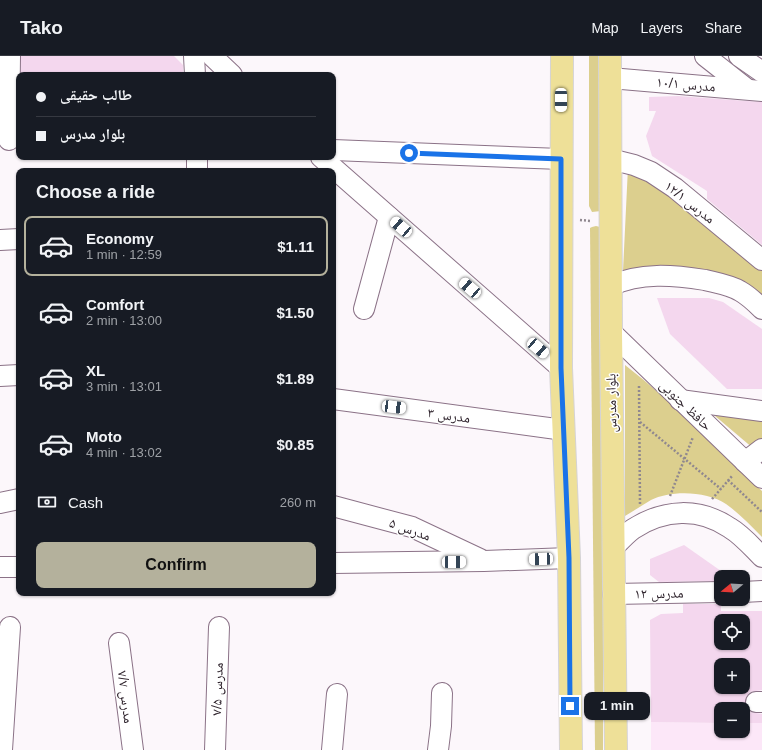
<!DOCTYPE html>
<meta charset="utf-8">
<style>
body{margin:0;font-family:Helvetica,"Noto Naskh Arabic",sans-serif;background:#20242c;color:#f1f3f6;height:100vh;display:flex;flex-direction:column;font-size:15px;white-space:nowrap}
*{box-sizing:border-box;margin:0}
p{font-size:13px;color:#9ea1a6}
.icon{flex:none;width:22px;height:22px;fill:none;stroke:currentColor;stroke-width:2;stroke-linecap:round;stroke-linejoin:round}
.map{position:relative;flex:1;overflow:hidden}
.side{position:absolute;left:16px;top:112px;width:320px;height:428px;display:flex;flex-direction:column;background:#171b24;border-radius:8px;box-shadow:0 1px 3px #0004}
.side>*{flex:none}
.guide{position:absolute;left:16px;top:16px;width:320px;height:88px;border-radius:8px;box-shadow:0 1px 3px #0004;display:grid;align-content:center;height:88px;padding:0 20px;background:#171b24}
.needle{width:26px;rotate:252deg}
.fabs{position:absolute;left:714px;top:514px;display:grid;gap:8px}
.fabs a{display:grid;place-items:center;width:36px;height:36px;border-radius:8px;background:#171b24;box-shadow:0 1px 3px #0004;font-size:20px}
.end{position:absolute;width:18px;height:18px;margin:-9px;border:5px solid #1a73e8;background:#fff;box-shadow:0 0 0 2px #fff}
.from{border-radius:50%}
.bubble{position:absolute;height:28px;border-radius:8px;background:#171b24;box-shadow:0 1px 3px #0004;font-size:13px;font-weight:800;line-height:28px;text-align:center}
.car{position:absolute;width:12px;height:24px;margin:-12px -6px;border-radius:5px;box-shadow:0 0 3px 1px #0007;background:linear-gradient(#fff 24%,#345 0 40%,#fff 0 76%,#345 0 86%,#fff 0)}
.guide b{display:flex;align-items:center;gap:14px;height:38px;font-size:15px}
.guide b+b{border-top:1px solid #363941}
.guide i{width:10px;height:10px;background:#f1f3f6}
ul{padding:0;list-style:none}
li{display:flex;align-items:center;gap:12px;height:60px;margin:0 8px 6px;padding:0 12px;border:2px solid transparent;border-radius:8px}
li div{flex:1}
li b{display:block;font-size:15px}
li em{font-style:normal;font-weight:800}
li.on{border-color:#b4b19c}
li>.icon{width:36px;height:36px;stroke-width:1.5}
h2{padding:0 20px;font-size:18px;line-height:48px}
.pay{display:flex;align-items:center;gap:10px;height:44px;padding:0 20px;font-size:15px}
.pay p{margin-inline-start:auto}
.primary-button{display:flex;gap:8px;margin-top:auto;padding:8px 20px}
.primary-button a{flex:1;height:46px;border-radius:8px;background:#b4b19c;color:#111;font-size:16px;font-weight:800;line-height:46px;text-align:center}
header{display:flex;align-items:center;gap:24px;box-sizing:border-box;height:56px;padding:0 20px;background:#171b24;border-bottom:1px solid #363941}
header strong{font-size:19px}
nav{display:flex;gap:22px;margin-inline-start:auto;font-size:14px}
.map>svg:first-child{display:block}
</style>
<header>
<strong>Tako</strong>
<nav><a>Map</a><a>Layers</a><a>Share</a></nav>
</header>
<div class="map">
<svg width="762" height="694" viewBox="0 0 762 694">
<rect width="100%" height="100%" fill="#fcf7fb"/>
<path fill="#fce7f8" d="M651,666l70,1v8h22v-8h19v27h-111z"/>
<g fill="#dccf8e">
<path d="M589,0h12v155l-9,1 -3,-6z"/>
<path d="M628,111l14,5 120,97v33l-119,-33 -20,2z"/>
<path d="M596,170l4,1 3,6v517h-8l-5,-522 2,-1z"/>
<path d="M625,309c49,38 92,84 137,126v46c-12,-12 -23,-24 -36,-33 -19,-13 -55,-14 -75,-4 -9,5 -17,11 -26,16z"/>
<path d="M708,354l54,9v24l-8,6z"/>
</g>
<g fill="#f4d7ee" fill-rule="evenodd">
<path d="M21,0h153l9,9v10h-162z"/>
<path d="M678,40l84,6v143l-55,-46v-8l-55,-35 -6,-20 10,-25h-7v-14z"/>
<path d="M657,242h52l14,4 39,27v60h-35l-57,-55z"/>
<path d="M684,489l37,26v10l-62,1 -9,-7v-16z"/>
<path d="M683,548h38v7h41v79l-12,2 -4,5 -1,5 1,5 4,5 12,2v9h-19v-14h-22v14l-70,-1 -1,-102 11,-6 22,-1zM721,565h22v22h-22zM721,609h22v22h-22z"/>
</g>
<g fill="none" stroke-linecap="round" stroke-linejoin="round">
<g stroke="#8b7287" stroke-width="22">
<g id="minor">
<path d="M194,0l1,19"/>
<path d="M212,0l20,19"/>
<path d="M705,0l42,33"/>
<path d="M739,0l23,16"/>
<path d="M610,22l152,13"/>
<path d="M9,84l1,-84"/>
<path d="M333,94l228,9"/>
<path d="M197,101v14"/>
<path d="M321,101l240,211"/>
<path d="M610,103l24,6 17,7 24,16 87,72"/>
<path d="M0,184l19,-1"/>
<path d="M610,230c31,-14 63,-11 95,-6 12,3 25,5 35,11 9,5 15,11 22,18"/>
<path d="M364,253l25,-92"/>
<path d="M611,276l151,146"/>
<path d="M0,320l19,-1"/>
<path d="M333,343l231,31"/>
<path d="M680,344l82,11"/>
<path d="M745,406l17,-13"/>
<path d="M0,447l19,-4"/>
<path d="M333,450l79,21 68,32"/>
<path d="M613,492c6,-6 13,-14 20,-19 31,-20 66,-22 97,-1 12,7 22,19 32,29"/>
<path d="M333,507l151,-2 85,-3"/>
<path d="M0,511h19"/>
<path d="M743,536l19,-1"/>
<path d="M613,538l108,-2"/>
<path d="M119,587l14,107"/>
<path d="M756,646h6"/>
<path d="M2,694l8,-123"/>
<path d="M215,694l4,-123"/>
<path d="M332,694l5,-56"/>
<path d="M438,694l3,-24 1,-33"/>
</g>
</g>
<g stroke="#d5d3d5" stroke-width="24">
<g id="major">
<path d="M562,0l-1,312 8,190 2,192"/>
<path d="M610,0l1,276 5,418"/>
</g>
</g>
<g stroke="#90888f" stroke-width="2.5" stroke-dasharray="2 2" stroke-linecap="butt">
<path d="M580,164l11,1"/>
<path d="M639,330l1,119"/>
<path d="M640,366l81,67"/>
<path d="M728,424l34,32"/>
<path d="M670,440l23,-59"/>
<path d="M712,443l21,-24"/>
</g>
<use href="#minor" stroke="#fff" stroke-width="20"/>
<use href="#major" stroke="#eee098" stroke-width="22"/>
</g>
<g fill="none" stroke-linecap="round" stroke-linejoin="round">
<path stroke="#1a73e8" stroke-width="5" d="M409,97l152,6v209l8,190 1,148"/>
</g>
<g text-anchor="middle" stroke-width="3" stroke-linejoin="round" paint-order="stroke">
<g font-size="14" fill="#2f242d" stroke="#fff">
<text transform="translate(686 28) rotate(5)" y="5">مدرس ۱۰/۱</text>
<text transform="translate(690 146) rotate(38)" y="5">مدرس ۱۲/۱</text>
<text transform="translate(611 347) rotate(-91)" y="5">بلوار مدرس</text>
<text transform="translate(686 349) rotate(44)" y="5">حافظ جنوبی</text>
<text transform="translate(449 359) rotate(8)" y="5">مدرس ۳</text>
<text transform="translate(410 473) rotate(20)" y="5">مدرس ۵</text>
<text transform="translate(659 537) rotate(-1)" y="5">مدرس ۱۲</text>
<text transform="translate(217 633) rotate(-88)" y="5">مدرس ۷/۵</text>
<text transform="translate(126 641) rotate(83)" y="5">مدرس ۷/۷</text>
</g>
</g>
</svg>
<div class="fabs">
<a><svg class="needle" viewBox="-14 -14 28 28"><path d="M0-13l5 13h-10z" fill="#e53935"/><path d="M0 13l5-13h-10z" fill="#9ea1a6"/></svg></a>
<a><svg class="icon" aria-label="locate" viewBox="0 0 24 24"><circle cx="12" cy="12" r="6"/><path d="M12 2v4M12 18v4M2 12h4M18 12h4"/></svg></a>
<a>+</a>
<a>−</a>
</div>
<i class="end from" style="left:409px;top:97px"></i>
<i class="end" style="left:570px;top:650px"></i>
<div class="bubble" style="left:584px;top:636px;width:66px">1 min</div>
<i class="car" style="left:561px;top:44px;rotate:180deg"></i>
<i class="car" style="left:401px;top:171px;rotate:311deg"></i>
<i class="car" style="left:470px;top:232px;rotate:311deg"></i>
<i class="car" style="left:538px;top:292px;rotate:131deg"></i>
<i class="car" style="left:394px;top:351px;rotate:97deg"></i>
<i class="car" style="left:541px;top:503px;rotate:268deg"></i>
<i class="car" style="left:454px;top:506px;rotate:89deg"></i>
<div class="guide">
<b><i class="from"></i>طالب حقیقی</b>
<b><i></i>بلوار مدرس</b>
</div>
<section class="side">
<h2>Choose a ride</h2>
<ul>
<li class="on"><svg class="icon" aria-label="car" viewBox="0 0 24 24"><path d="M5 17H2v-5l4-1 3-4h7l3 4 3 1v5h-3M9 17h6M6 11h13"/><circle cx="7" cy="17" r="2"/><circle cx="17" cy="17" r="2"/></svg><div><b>Economy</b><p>1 min · 12:59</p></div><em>$1.11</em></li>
<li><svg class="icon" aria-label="car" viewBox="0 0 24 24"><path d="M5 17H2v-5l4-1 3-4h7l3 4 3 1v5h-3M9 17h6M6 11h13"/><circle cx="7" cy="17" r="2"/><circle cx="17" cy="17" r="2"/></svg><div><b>Comfort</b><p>2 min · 13:00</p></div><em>$1.50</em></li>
<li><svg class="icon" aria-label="car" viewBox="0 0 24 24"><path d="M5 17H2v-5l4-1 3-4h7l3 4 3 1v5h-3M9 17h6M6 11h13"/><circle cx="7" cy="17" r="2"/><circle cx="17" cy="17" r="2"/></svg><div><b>XL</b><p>3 min · 13:01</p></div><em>$1.89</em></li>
<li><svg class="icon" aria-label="car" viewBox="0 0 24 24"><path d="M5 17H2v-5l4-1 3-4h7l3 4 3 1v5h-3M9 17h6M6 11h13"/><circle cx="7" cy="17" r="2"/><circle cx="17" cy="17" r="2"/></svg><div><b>Moto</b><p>4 min · 13:02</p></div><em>$0.85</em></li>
</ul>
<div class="pay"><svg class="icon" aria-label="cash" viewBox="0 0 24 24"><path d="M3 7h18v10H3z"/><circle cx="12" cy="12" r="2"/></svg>Cash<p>260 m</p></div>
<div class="primary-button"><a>Confirm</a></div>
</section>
</div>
